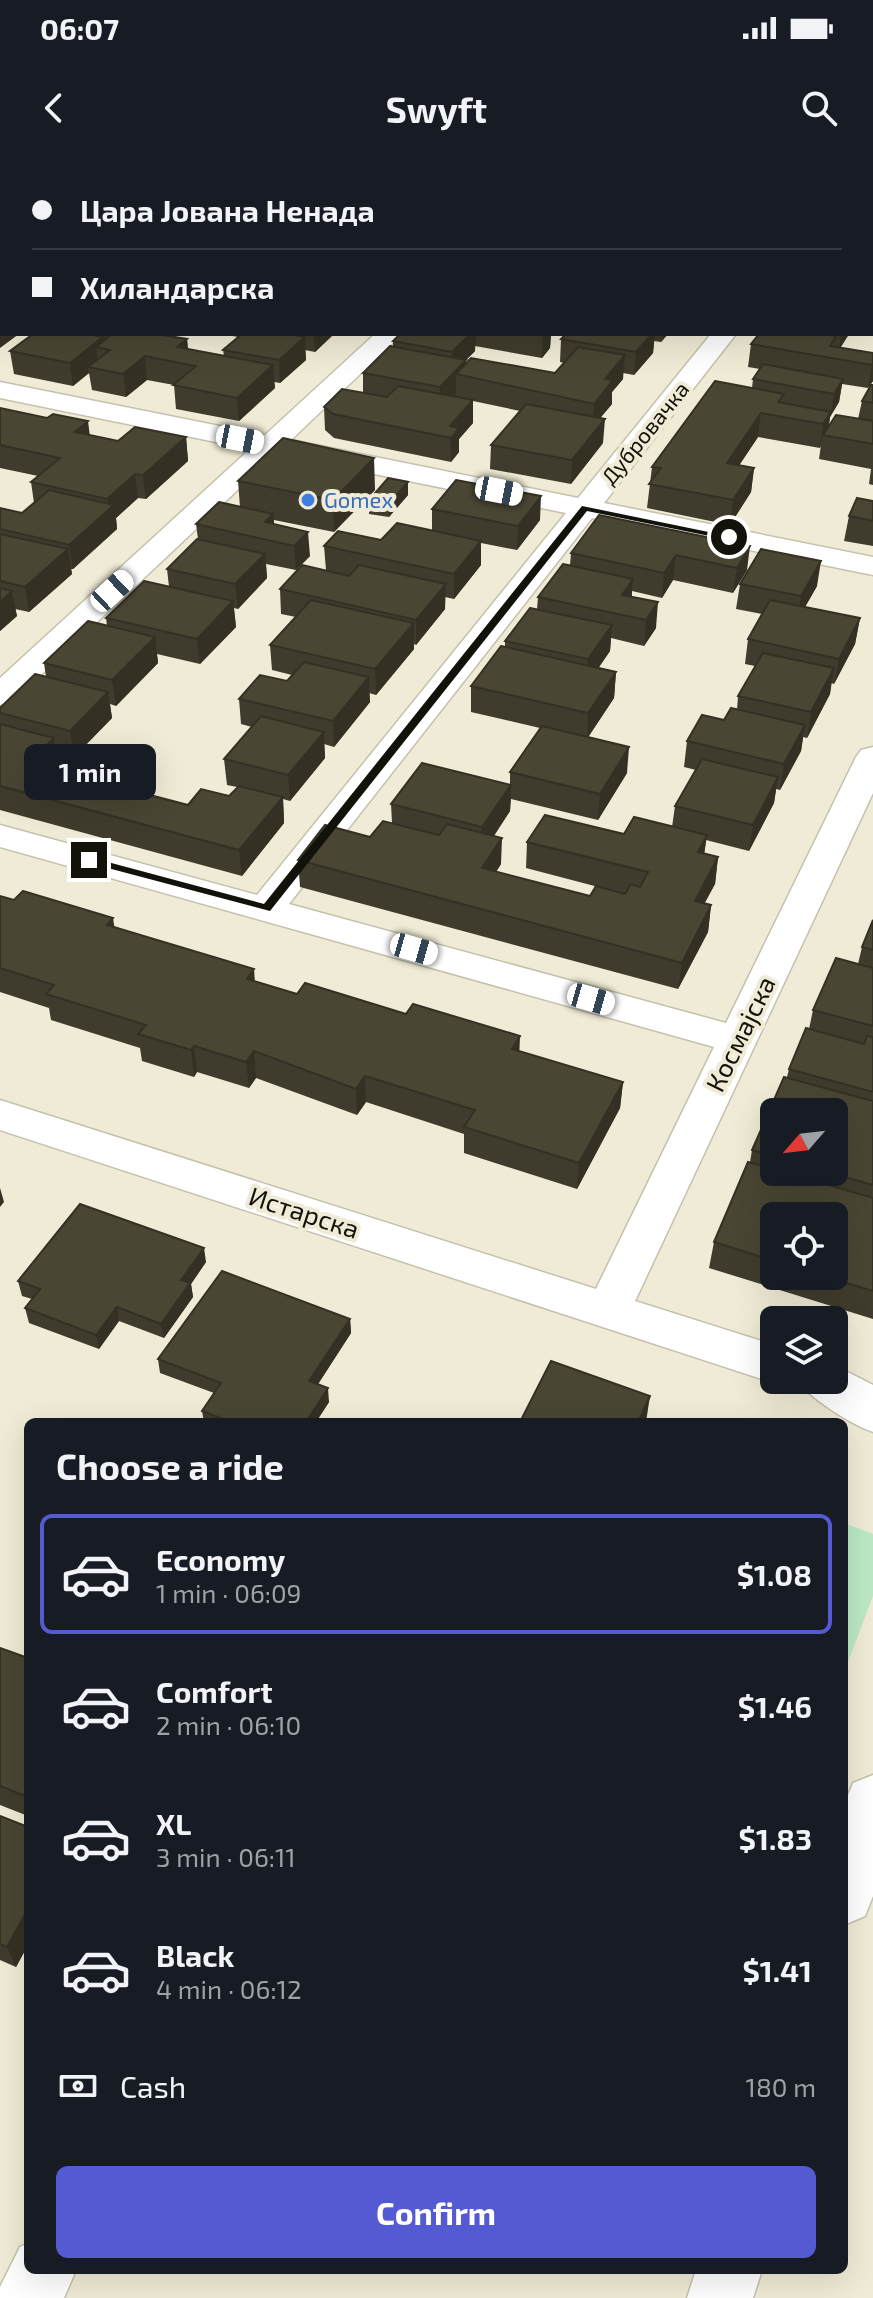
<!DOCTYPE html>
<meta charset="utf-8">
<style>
body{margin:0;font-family:"Exo 2",sans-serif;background:#20242c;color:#f1f3f6;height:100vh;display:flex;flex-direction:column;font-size:30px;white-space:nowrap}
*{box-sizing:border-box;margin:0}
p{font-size:26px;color:#9ea1a6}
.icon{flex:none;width:44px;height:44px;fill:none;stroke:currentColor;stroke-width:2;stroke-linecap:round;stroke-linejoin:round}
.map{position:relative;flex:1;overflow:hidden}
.side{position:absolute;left:24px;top:1258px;width:824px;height:856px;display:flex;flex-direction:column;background:#171b24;border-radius:12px;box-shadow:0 8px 32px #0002}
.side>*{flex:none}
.banner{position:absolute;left:0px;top:0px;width:874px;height:176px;box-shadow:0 8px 32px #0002;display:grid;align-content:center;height:176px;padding:0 32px;background:#171b24}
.needle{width:52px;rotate:242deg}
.controls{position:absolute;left:760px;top:938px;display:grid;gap:16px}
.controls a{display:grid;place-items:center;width:88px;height:88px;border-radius:12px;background:#171b24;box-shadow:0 8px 32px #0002;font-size:40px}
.end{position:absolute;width:36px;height:36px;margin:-18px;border:10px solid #13120a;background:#fff;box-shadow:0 0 0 4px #fff}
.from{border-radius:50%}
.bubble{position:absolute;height:56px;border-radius:12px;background:#171b24;box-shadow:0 8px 32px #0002;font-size:26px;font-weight:700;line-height:56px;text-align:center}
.car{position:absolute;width:24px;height:48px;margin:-24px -12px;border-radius:10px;box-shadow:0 0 6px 2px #0007;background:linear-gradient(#fff 24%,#345 0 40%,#fff 0 76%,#345 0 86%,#fff 0)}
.banner b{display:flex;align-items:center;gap:28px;height:76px;font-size:30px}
.banner b+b{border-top:2px solid #363941}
.banner i{width:20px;height:20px;background:#f1f3f6}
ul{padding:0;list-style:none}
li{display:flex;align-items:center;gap:24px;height:120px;margin:0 16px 12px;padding:0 16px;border:4px solid transparent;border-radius:12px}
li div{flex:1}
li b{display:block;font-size:30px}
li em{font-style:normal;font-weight:700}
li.on{border-color:#545ad1}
li>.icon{width:72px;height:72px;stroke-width:1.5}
h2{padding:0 32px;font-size:36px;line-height:96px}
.pay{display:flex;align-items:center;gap:20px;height:88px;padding:0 32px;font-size:30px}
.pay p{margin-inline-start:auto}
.action{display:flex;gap:16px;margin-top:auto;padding:16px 32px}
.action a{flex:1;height:92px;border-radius:12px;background:#545ad1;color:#fff;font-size:32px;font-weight:700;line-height:92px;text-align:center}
.status{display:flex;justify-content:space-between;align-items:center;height:56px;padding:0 40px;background:#171b24;direction:ltr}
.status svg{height:22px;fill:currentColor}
header{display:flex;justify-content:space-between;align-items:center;height:104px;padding:0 32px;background:#171b24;font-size:36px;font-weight:700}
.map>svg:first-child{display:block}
</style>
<div class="status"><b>06:07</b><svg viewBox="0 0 49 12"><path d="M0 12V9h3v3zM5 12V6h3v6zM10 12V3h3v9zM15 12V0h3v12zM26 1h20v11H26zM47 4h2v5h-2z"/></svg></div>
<header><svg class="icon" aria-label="back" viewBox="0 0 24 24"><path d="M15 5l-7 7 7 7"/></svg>Swyft<svg class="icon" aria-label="search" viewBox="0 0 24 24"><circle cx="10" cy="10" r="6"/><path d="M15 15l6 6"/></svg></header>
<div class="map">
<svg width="873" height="2138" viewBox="0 0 873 2138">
<rect width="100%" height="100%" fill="#f0ebd6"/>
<path fill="#bce9c5" d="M844,1363l29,11v62l-29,76z"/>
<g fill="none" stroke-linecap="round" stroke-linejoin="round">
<g stroke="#c6c1ac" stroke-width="3">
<g id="minor">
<path d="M567,0h22l-24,2z"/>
<path d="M677,0h33l2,2h-33z"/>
<path d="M852,0h21v1l-23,1z"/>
<path d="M375,174h27l-111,106 287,58 133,-164h25l-132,169 269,54v18l-281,-57 -303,386 437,119 130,-266 5,-7 12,-3v46l-238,508 139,44v35h8l-8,3 -774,-253v-30l596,189 118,-242 -714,-200v-22l257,70 309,-382 -290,-59 -264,248 -12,3v-27l250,-229 -250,-51v-16l265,53z"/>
<path d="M834,1205l39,20v47c-19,-6 -66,-35 -75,-52h36z"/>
<path d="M873,1615v121l-8,20 -21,9v-120l9,-22z"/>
<path d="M28,2083v27h48l-12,28h-64v-11l20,-40z"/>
<path d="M696,2110h66l-9,28h-66z"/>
</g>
</g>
<use href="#minor" fill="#fff" fill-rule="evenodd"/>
</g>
<g fill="#403c2d" fill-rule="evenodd">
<path d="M0,0h111v2h-109v68l-2,1z"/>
<path d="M442,0h96l-3,2h-111h18z"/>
<path d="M759,0h72l-2,2h-59z"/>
<path d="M872,27h1l-1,107z"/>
<path d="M33,174h136v2l18,3 1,10 36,7 -1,-6 15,-13 -16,-3h112l-19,18 -10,-2 1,10 -26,23 -6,-1 1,6 -36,33 -63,-12 -2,-24 -27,-5 -21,17 -34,-7 -3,-17 -16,13 -59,-12 -4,-23z"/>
<path d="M400,174h151l-1,14 -8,10 -67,-12v5l-9,9v3l89,10 9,-10 -4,-1 1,-23 5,-5h102l-7,8 -7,-1 -1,12 -19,22 -11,-2v6l-11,13v12l-12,14 3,25 -32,41 -81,-15 1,-24 29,-34 -47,-10v22l-14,16v13l-8,10 -117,-24 -9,-8 -1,-23 39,-14v-20l30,-26v-6z"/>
<path d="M759,174h90l-9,14 33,5v28l-5,7 -26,-4 -3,18 -9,15 -1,9 29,-7 4,-18 11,-16v100l-4,-1 2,-15 -52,-10 2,-14 -1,3 -62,-11 -19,28 15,3 -3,24 -21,33 -83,-17 5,-41 100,-79 1,-9 7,-10 -12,-2 3,-23z"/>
<path d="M0,248l90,27 28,6 68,-4 2,24 -42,38 -8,-1 -22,20 1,11 -44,40h-2l1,5 -43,38 -14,-3 2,7 -17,15v-123l22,5 12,-10 -3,-21 7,-6 -38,-8z"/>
<path d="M238,321l137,9 -41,42 -60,-12v4l36,32 -14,14 -30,-6 1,14 -29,31 -4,-1 2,19 -36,37 -43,-10 1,9 -42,43 -6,-2 2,14 -38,39 -18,-5 2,12 -5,6 98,22 -3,3 40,10 41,-9 8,-9 -10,-2 -3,-26 28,-32 -11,-3 -2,-25 48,-18 5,-6 -20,-5 -2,-25 26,-28 -15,-3 -1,-25 46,-19 -2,-24 57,-6 51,-10v-21l108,11 -23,30 -36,-7v22l-27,34 -9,-2v12l-29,36 -2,-1v5l-38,46 -7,-2 1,9 -36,45 -10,-3 1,14 -35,43 -7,-2 1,24 -42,53 -242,-66v-102l46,-31 -2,-14 63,-37 -1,-8 63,-31 -2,-18 31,-30 -2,-15 44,-17z"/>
<path d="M408,335l-19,22 -20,-3v-14z"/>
<path d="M873,341v45l-29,-5 5,-25z"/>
<path d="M599,355l148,55 -14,23 -60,-13 -11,18 -30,-7v6l24,31 -12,18 -33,-8 -1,13 -12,17 18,4 -2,26 -26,39 39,36 -29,47 -87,-21 -1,12 -16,25 7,28 -5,8 94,24 35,-2 -99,-26 1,-26 97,-8 48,-7 3,-21 21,-36 -12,-3 3,-26 37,-21 13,-10 1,-14 17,-30 -10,-2 3,-25 14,-25 -26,-5 4,-25 77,2 -12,21 55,11 -5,26 -21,40 -3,-1 -1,11 -23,44 -4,-1 -2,14 -21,39 -4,-1 -2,14 -25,48 -43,-11 -2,14 14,3 -3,27 -11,19 7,2 -3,27 -30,57 -378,-102 -2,-27 72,-23 22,-14 -1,-19 119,-19v-13l30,-44 -69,-16v-26l34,-39v-6l32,-32 1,-12 32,-32 1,-12z"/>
<path d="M0,736l115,32 140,53 42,13 223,57 103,31 -3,26 -43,81 -113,-36v-19l-98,-32 -9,13 -101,-37 -7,10 -52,-16 -3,5 -52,-16 -2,-13 -89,-28 -2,-12 -49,-16z"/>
<path d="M873,760v399l-164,-51 5,-26 36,-80 2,-12 35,-73 2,-8 20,-40 4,-19 45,-46 4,-17zM774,952l60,60h-60zM774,1056l60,60h-60z"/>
<path d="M206,1102l-15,22 2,13 -29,41 -45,-17 -20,28 -70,-26 -4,-15 7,-9 -10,-3 -4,-15z"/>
<path d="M350,1159l1,14 -33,51 11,18 -13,20h-112l-2,-11 12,-18 -54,-20 -2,-14z"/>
<path d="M0,1488l28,10v158l-28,-11z"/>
<path d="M0,1656l28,11v118l-12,22 -16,-7z"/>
</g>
<g fill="#343124">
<rect x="64" y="0" width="12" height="2"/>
<rect x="94" y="0" width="17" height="2"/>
<path d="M227,0h24v2h-27z"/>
<path d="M333,0h21l1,2h-25z"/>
<path d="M526,0h12l-3,2h-9z"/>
<path d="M640,0h10v2h-12z"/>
<path d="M2,46v24l-2,1v-24z"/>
<path d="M2,161v13h17l-19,14v-26z"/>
<path d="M314,174h20l-19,18z"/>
<path d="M470,174h6l-1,17 -9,9v16l-10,-2v20l-16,17v-24l12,-12v-23z"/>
<path d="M543,174h8l-1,14 -8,10z"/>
<path d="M652,174h3l-2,19 -19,22 2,-23z"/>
<path d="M662,174h6l-7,8z"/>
<path d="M841,174h8l-10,16z"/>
<path d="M103,177l1,12 -8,-2 2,19 -10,1 1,6 -16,13 -3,-23z"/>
<path d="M305,177l1,23 -26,23 -1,-23z"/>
<path d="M187,179l2,23 -12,-15z"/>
<path d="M625,195l-2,24 -11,13v12l-20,24 2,-24 11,-25z"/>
<path d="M145,196l2,24 -21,17 -3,-23z"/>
<path d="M873,204v17l-5,7 4,-23z"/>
<path d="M273,205l2,23 -36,33 -2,-23z"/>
<path d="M843,219l-4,23 -9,15 -3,18h-4l-2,10 -1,3 3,-24 8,-12 3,-18z"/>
<path d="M473,240v23l-14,16v13l-8,10 -1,-36z"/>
<path d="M761,253l-3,24 -33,50 2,-24z"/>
<path d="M605,259l-2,24 -32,41 1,-24z"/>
<path d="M88,261l3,24 -16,-13z"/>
<path d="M186,277l2,24 -42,38 -3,-24z"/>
<path d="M374,298l1,32 -41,42 -1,-32z"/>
<path d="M754,308l-3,24 -21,33 3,-25z"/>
<path d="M135,314l3,24 -22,20 1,11 -44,40 -4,-24 39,-35 -1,-11z"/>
<path d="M408,322v13l-19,22v-13z"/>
<path d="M541,336l-1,24 -23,30 1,-24z"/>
<path d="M273,354l2,24 -10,-16z"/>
<path d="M308,372l2,24 -14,14 -2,-24z"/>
<path d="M481,381v24l-27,34v-25z"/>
<path d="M750,386l-3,24 -14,23 4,-25z"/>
<path d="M68,389l4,25 -43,38 -4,-25z"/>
<path d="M265,394l2,24 -29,31 -3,-25z"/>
<path d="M676,395l-3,25 -11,18 2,-25z"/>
<path d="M821,401l-4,25 -20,35 4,-25z"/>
<path d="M633,419l-2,25 -9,-9z"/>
<path d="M446,424l-1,25 -29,36v-25z"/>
<path d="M12,431l5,25 -17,15v-29z"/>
<path d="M233,441l3,26 -36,37 -3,-25z"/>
<path d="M658,442l-2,26 -12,18 2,-26z"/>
<path d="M860,458l-5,26 -21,40 5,-25z"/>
<path d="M414,463v26l-38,46 -1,-26z"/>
<path d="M612,465l-2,26 -23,34 1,-26z"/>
<path d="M155,477l3,26 -42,43 -4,-26z"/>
<path d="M834,508l-4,26 -23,44 4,-26z"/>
<path d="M616,512l-2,26 -27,41 1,-26z"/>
<path d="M369,517l1,25 -36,45 -1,-26z"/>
<path d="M108,532l4,26 -38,39 -4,-26z"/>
<path d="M805,565l-4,26 -21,39 4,-26z"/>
<path d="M324,572l1,26 -35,43 -2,-26z"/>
<path d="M54,578l4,26 -24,25 -5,-26z"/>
<path d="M629,587l-2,26 -29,47 2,-26z"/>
<path d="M147,606l4,26 -21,23 -3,-26z"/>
<path d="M778,617l-4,26 -25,48 4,-26z"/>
<path d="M511,625l-1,26 -28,42v-26z"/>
<path d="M283,637l1,26 -42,53 -3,-26z"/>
<path d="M707,675l-4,27 -5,-10z"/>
<path d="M502,678l-1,26 -20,31 1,-27z"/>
<path d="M718,697l-3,27 -23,43 3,-26z"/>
<path d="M711,745l-3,27 -30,57 4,-26z"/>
<path d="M113,758l4,26 -10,-19z"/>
<path d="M254,809l2,27 -9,-17z"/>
<path d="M520,876l-1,26 -7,-13z"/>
<path d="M194,886l3,26 -3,5 -3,-27z"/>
<path d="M254,891l2,27 -7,10 -3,-26z"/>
<path d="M365,916l1,26 -9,13 -1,-26z"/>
<path d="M623,922l-3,26 -43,81 2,-26z"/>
<path d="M0,1028l4,14 -4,5z"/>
<path d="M204,1088l2,14 -15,22 2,13 -29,41 -3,-14 20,-44z"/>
<path d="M117,1147l2,14 -20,28 -3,-14z"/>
<path d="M350,1159l1,14 -40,62 -2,-14z"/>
<path d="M328,1228l1,14 -13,20h-10z"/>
<path d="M650,1236l-4,26h-8z"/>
<path d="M28,1749v36l-12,22 -9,-20z"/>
</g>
<g fill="#4a4634" stroke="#343124" stroke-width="2">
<path d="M0,0h33l13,2h-44v19h-2z"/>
<path d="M170,0h57l-3,2h-41z"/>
<path d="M272,0h61l-3,2h-60z"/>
<path d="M426,0h4l13,2h-19z"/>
<path d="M452,0h51l-2,2h-36z"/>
<path d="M582,0h58l-2,2h-58z"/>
<rect x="872" y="27" width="1" height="20"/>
<path d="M0,35h2v11l-2,1z"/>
<rect x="872" y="81" width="1" height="27"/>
<path d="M0,120h2v41l-2,1z"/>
<path d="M33,174h55l15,3 -33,26 -60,-12z"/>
<path d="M112,174h51l-1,1 25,4 -10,8 96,18 -36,33 -64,-13 23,-19 -51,-10 -22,18 -35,-7 22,-17 -14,-3z"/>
<path d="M242,174h46l17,3 -26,23 -56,-10z"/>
<path d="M400,174h70l-18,18 -59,-11z"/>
<path d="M566,174h86l-16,18 -75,-13z"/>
<path d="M759,174h66l11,2 -6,10 43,7v11l-1,1 -121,-21z"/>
<path d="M390,186l76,14 -26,27 -77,-14z"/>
<path d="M578,187l47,8 -20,24 8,1 -19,24 -138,-30 15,-16 84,15z"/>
<path d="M763,204l80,15 -9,15 -81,-15z"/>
<path d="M715,221l69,13 -6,8 53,10 -8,12 -62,-11 -34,50 27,5 -21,32 -84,-16 12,-16 -9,-1z"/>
<path d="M871,225h2v18l-11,-2z"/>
<path d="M398,226l75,14 -23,26 9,2 -8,10 -118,-24 -9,-7 18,-18 45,8z"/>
<path d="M526,244l79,15 -33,41 -81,-15z"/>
<path d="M0,248l47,10 6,-4 35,7 -13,11 43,9 17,-14 51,10 -43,38 -8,-1 -28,25 -76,-17 29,-24 -60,-13z"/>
<path d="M836,255l37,6v23l-50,-9z"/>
<path d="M283,278l91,20 -41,42 -95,-19z"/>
<path d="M388,318l20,4 -19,22 -20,-4z"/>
<path d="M456,320l85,16 -23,30 -86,-17z"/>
<path d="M49,330l65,15 -45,40 -69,-16v-21l22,5z"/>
<path d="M857,338l16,3v20l-24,-5z"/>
<path d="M219,342l54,12 -8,8 43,10 -14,14 -98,-22z"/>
<path d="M599,355l151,31 -13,22 -61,-13 -12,18 -93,-20z"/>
<path d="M397,363l84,18 -27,33 -130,-28 14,-15 43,9z"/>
<path d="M0,374l68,15 -43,38 -25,-6z"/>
<path d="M197,379l68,15 -30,30 -68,-15z"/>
<path d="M761,389l60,12 -20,35 -61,-12z"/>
<path d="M563,404l70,15 -11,16 36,7 -12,18 -108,-23z"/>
<path d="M302,405l47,11 10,-11 87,19 -30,36 -136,-31z"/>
<path d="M144,421l89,20 -36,38 -91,-21z"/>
<path d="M0,428l12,3 -12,11z"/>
<path d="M311,440l103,23 -39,46 -105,-24z"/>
<path d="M770,440l90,18 -21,41 -91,-20z"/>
<path d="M530,448l82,17 -24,34 -83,-18z"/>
<path d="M88,461l67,16 -43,43 -68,-17z"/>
<path d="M501,486l115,26 -28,41 -117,-27z"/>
<path d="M763,493l71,15 -23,44 -73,-16z"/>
<path d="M304,502l65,15 -36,44 -94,-22 21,-24 27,6z"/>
<path d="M35,514l73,18 -38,39 -70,-18v-5z"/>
<path d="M731,548l74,17 -21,39 -97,-23 15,-26 22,5z"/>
<path d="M261,556l63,16 -36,43 -64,-16z"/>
<path d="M0,564l54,14 -25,25 42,11 21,-22 55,14 -20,23 61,16 13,-16 28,7 10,-10 44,11 -44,53 -239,-64z"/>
<path d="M542,566l87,21 -29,47 -90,-22z"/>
<path d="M702,599l76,18 -25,48 -78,-19z"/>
<path d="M422,603l89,22 -29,42 -91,-23z"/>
<path d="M545,655l79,19 10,-17 73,18 -9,17 20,5 -23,44 16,4 -29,58 -384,-103 27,-35 45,12 13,-16 56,14 8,-11 55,14 -20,30 108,28 6,-10 29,8 6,-10 9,3 8,-15 -121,-30z"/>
<path d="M23,731l90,27 -6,7 147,44 -7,10 50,15 8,-11 101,31 7,-10 107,32 -8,13 111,33 -44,81 -115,-36 11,-17 -110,-34 -9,13 -102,-38 -8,11 -52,-16 -3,4 -53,-16 8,-9 -100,-31 8,-9 -54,-17v-72l14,4z"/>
<path d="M873,760v30l-11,-3z"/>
<path d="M836,798l37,10v58l-60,-16z"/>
<path d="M806,868l58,16 3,-8 6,1v55l-84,-23z"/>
<path d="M784,917l89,24v84l-45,-13h6v-60h-60v44l-22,-6z"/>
<path d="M748,1002l26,7v3h10l89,26v93l-50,-15h11v-60h-60v45l-60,-19z"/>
<path d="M80,1044l124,44 -23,32 9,3 -29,41 -44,-17 -21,28 -71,-27 15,-19 -22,-8z"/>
<path d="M222,1111l128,48 -41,62 19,7 -22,34h-75l-29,-11 19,-28 -63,-24z"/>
<path d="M551,1201l99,35 -12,26h-118z"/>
<path d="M0,1488l28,10v139l-28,-11z"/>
<path d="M0,1656l28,11v82l-21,38 -7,-3z"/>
</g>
<path fill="#13120a" d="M582,346l151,31 -4,3 -142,-29 -317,400 -185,-49 4,-5 175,47z"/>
<circle fill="#3f7fe0" stroke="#f0ebd6" stroke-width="3" cx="308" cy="340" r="8"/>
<g text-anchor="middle" stroke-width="8" stroke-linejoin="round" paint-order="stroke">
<g font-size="22" fill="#13120a" stroke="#f0ebd6">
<text transform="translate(645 273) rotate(-51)" y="8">Дубровачка</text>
</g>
<g font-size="22" fill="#366cbe" stroke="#f0ebd6" text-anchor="start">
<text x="324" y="348">Gomex</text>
</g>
<g font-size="26" fill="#13120a" stroke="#f0ebd6">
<text transform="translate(741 874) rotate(-64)" y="9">Космајска</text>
<text transform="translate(304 1053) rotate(18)" y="9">Истарска</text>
</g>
</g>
</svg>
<div class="controls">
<a><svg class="needle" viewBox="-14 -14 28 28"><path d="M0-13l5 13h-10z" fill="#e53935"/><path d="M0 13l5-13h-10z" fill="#9ea1a6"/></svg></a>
<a><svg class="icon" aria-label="locate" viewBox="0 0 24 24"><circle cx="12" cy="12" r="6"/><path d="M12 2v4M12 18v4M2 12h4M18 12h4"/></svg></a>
<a><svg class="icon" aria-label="layers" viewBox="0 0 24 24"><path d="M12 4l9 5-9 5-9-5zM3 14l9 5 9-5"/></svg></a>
</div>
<i class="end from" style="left:729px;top:377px"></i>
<i class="end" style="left:89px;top:700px"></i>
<div class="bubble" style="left:24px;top:584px;width:132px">1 min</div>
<i class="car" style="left:240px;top:279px;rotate:101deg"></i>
<i class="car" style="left:499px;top:331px;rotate:101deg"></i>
<i class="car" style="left:112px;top:431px;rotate:47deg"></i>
<i class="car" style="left:414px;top:789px;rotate:106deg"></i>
<i class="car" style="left:591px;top:839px;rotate:106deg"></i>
<div class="banner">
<b><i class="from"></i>Цара Јована Ненада</b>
<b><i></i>Хиландарска</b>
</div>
<section class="side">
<h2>Choose a ride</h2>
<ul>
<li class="on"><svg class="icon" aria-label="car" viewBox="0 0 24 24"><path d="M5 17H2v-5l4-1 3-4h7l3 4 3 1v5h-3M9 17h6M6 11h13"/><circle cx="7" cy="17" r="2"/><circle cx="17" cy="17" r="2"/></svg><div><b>Economy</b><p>1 min · 06:09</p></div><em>$1.08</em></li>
<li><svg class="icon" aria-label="car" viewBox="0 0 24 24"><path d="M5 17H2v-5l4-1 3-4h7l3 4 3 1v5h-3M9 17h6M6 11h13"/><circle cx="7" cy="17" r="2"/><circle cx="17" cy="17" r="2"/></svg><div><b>Comfort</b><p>2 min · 06:10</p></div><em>$1.46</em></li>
<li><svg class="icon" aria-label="car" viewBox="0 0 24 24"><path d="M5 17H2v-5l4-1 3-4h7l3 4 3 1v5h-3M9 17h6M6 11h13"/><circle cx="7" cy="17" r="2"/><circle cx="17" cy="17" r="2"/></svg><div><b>XL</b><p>3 min · 06:11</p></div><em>$1.83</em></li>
<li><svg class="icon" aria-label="car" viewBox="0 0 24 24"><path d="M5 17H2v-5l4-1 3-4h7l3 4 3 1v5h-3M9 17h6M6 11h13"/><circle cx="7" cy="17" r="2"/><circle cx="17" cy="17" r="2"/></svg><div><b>Black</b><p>4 min · 06:12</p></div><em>$1.41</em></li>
</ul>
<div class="pay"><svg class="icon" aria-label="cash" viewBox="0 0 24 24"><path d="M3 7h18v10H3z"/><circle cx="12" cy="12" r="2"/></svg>Cash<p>180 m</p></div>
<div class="action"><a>Confirm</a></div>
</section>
</div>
